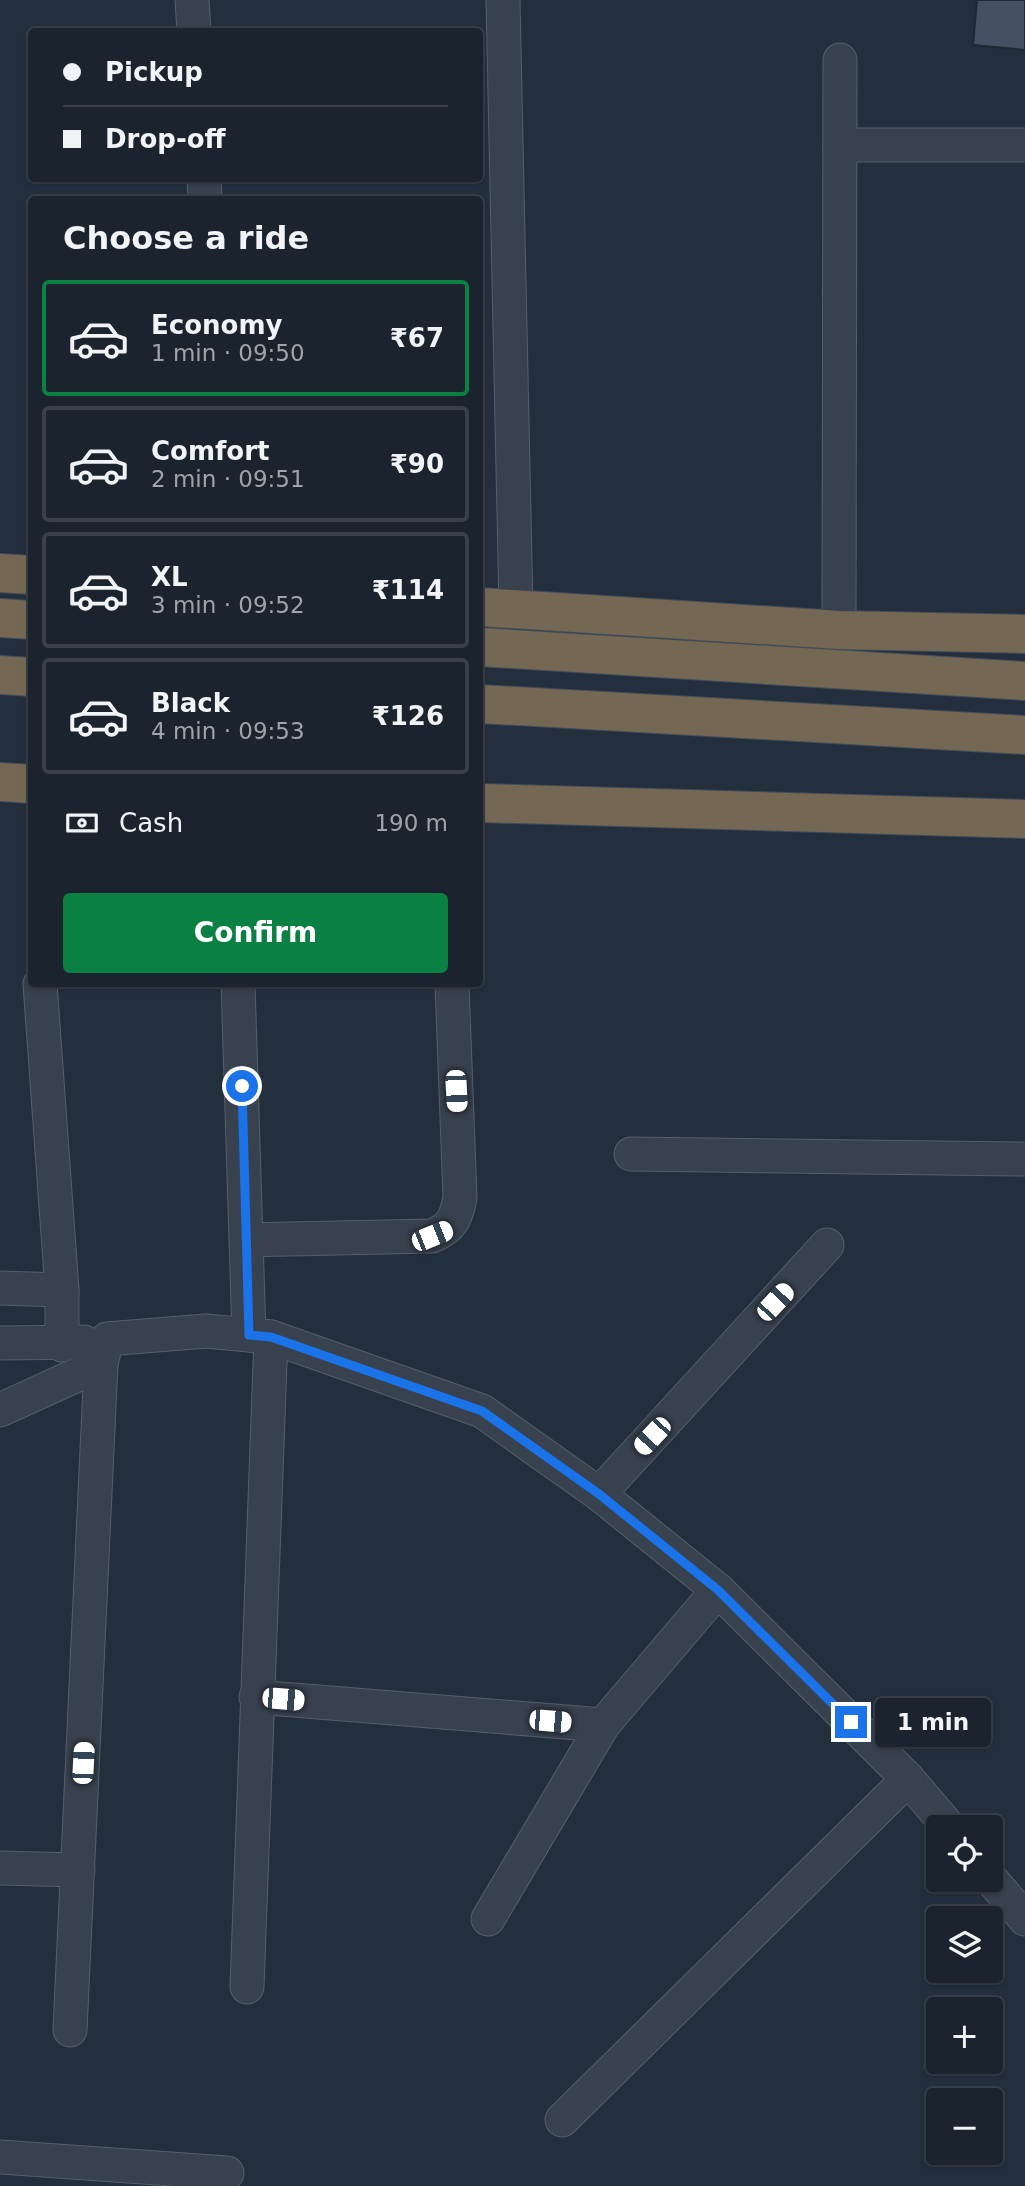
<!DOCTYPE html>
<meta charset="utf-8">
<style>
body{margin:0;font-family:"DejaVu Sans",sans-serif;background:#242b36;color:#f1f3f6;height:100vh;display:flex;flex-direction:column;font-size:26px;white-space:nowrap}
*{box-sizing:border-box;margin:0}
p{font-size:23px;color:#a0a4aa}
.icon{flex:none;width:38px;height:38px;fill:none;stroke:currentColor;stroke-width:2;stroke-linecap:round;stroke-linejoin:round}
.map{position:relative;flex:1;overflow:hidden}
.sheet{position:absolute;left:28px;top:196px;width:455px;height:791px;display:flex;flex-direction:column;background:#1b232e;border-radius:7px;box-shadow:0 2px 5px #0004,0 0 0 2px #39404a}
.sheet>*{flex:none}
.top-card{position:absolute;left:28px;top:28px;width:455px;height:154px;border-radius:7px;box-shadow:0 2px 5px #0004,0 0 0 2px #39404a;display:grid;align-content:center;height:154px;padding:0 35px;background:#1b232e}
.tools{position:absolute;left:926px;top:1815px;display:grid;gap:14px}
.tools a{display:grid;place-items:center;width:77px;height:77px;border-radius:7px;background:#1b232e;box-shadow:0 2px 5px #0004,0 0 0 2px #39404a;font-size:35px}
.end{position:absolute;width:32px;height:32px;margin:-16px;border:9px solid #1a73e8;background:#fff;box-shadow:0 0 0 4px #fff}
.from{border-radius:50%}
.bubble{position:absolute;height:49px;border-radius:7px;background:#1b232e;box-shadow:0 2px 5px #0004,0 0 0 2px #39404a;font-size:23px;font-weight:600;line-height:49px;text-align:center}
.car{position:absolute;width:21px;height:42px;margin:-21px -10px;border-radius:9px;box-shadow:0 0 5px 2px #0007;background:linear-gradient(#fff 24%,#345 0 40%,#fff 0 76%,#345 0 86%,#fff 0)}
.top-card b{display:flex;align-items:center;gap:24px;height:66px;font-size:26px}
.top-card b+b{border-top:2px solid #39404a}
.top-card i{width:18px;height:18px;background:#f1f3f6}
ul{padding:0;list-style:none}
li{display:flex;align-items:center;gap:21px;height:116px;margin:0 14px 10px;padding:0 21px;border:4px solid #39404a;border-radius:7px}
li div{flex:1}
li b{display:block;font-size:26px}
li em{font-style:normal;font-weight:600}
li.selected{border-color:#0b8043}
li>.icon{width:63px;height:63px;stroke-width:1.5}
h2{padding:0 35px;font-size:32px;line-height:84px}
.pay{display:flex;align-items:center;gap:18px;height:77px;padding:0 35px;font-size:26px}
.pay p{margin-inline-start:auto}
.button{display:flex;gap:14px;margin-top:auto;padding:14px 35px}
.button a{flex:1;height:80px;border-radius:7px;background:#0b8043;color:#fff;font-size:28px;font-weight:600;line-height:80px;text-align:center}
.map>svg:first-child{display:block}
</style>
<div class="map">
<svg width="1025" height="2186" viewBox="0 0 1025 2186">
<rect width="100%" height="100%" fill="#242f3e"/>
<path fill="#455162" stroke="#1f2835" stroke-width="2" d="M977,0h48v50l-52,-5z"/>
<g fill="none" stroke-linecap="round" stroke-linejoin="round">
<g stroke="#565f6c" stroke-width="35">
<g id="street">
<path d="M192,0l2,32"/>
<path d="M503,0l13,609"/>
<path d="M840,145h185"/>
<path d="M204,178l1,22"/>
<path d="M839,630l1,-570"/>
<path d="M40,984l22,306v55"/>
<path d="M238,984l11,351"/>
<path d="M631,1154l394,5"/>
<path d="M247,1240l185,-4c20,-8 24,-18 28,-38l-8,-214"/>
<path d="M0,1288l62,2"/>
<path d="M0,1343l84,-1"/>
<path d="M0,1410l101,-46 6,-25 99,-8 65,6 211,74 117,83 119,96 190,189 41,48"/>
<path d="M599,1494l228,-249"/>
<path d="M256,1697l347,28"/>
<path d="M0,1868l78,2"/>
<path d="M990,1878l35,41"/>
<path d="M488,1919l115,-194 115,-135"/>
<path d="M247,1987l24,-650"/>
<path d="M70,2030l31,-666"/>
<path d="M562,2120l346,-341"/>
<path d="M0,2157l227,16"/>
</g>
</g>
<g stroke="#434c59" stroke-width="40">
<g id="highway">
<path d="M0,573l32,2"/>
<path d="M480,607l359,23 186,4"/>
<path d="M0,618l32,2"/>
<path d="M480,647l545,34"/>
<path d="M0,675l32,2"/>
<path d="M480,704l545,31"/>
<path d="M0,782l32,2"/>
<path d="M480,803l545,16"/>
</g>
</g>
<use href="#street" stroke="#38414e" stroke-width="33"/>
<use href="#highway" stroke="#746855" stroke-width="38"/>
</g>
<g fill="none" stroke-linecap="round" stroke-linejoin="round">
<path stroke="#1a73e8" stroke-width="9" d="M242,1086l7,249 22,2 211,74 117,83 119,96 133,132"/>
</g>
</svg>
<div class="tools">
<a><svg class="icon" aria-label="locate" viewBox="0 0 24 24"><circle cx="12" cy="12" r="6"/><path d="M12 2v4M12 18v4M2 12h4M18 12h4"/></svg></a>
<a><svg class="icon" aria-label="layers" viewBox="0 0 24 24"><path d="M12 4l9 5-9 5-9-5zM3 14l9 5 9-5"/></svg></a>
<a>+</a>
<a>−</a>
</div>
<i class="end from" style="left:242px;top:1086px"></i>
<i class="end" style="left:851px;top:1722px"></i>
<div class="bubble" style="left:875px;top:1698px;width:116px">1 min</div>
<i class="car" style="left:456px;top:1091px;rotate:177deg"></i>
<i class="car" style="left:432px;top:1236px;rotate:68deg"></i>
<i class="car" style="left:775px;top:1302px;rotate:43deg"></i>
<i class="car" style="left:652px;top:1436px;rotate:223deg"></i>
<i class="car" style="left:283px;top:1699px;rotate:95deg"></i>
<i class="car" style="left:550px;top:1721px;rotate:95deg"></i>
<i class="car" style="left:83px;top:1763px;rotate:3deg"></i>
<div class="top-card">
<b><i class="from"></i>Pickup</b>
<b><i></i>Drop-off</b>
</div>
<section class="sheet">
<h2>Choose a ride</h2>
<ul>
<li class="selected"><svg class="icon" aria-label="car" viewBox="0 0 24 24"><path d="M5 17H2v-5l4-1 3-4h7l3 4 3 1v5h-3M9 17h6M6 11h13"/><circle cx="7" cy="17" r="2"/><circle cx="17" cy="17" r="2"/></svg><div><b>Economy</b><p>1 min · 09:50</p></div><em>₹67</em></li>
<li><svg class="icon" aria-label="car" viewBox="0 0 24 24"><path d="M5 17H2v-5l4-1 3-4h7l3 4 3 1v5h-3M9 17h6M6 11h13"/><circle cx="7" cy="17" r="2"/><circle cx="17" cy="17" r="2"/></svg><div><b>Comfort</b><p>2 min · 09:51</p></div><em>₹90</em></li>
<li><svg class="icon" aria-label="car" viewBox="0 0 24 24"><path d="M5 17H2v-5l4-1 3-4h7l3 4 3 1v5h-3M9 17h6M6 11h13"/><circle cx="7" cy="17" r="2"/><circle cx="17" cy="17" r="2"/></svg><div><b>XL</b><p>3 min · 09:52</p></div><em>₹114</em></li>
<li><svg class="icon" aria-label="car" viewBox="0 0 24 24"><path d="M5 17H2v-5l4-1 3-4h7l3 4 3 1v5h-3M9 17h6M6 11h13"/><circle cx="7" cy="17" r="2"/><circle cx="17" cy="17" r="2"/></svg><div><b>Black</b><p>4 min · 09:53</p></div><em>₹126</em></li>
</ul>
<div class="pay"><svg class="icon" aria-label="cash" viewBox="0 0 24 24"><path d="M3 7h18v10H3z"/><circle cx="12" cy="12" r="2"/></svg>Cash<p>190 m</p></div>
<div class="button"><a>Confirm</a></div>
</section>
</div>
